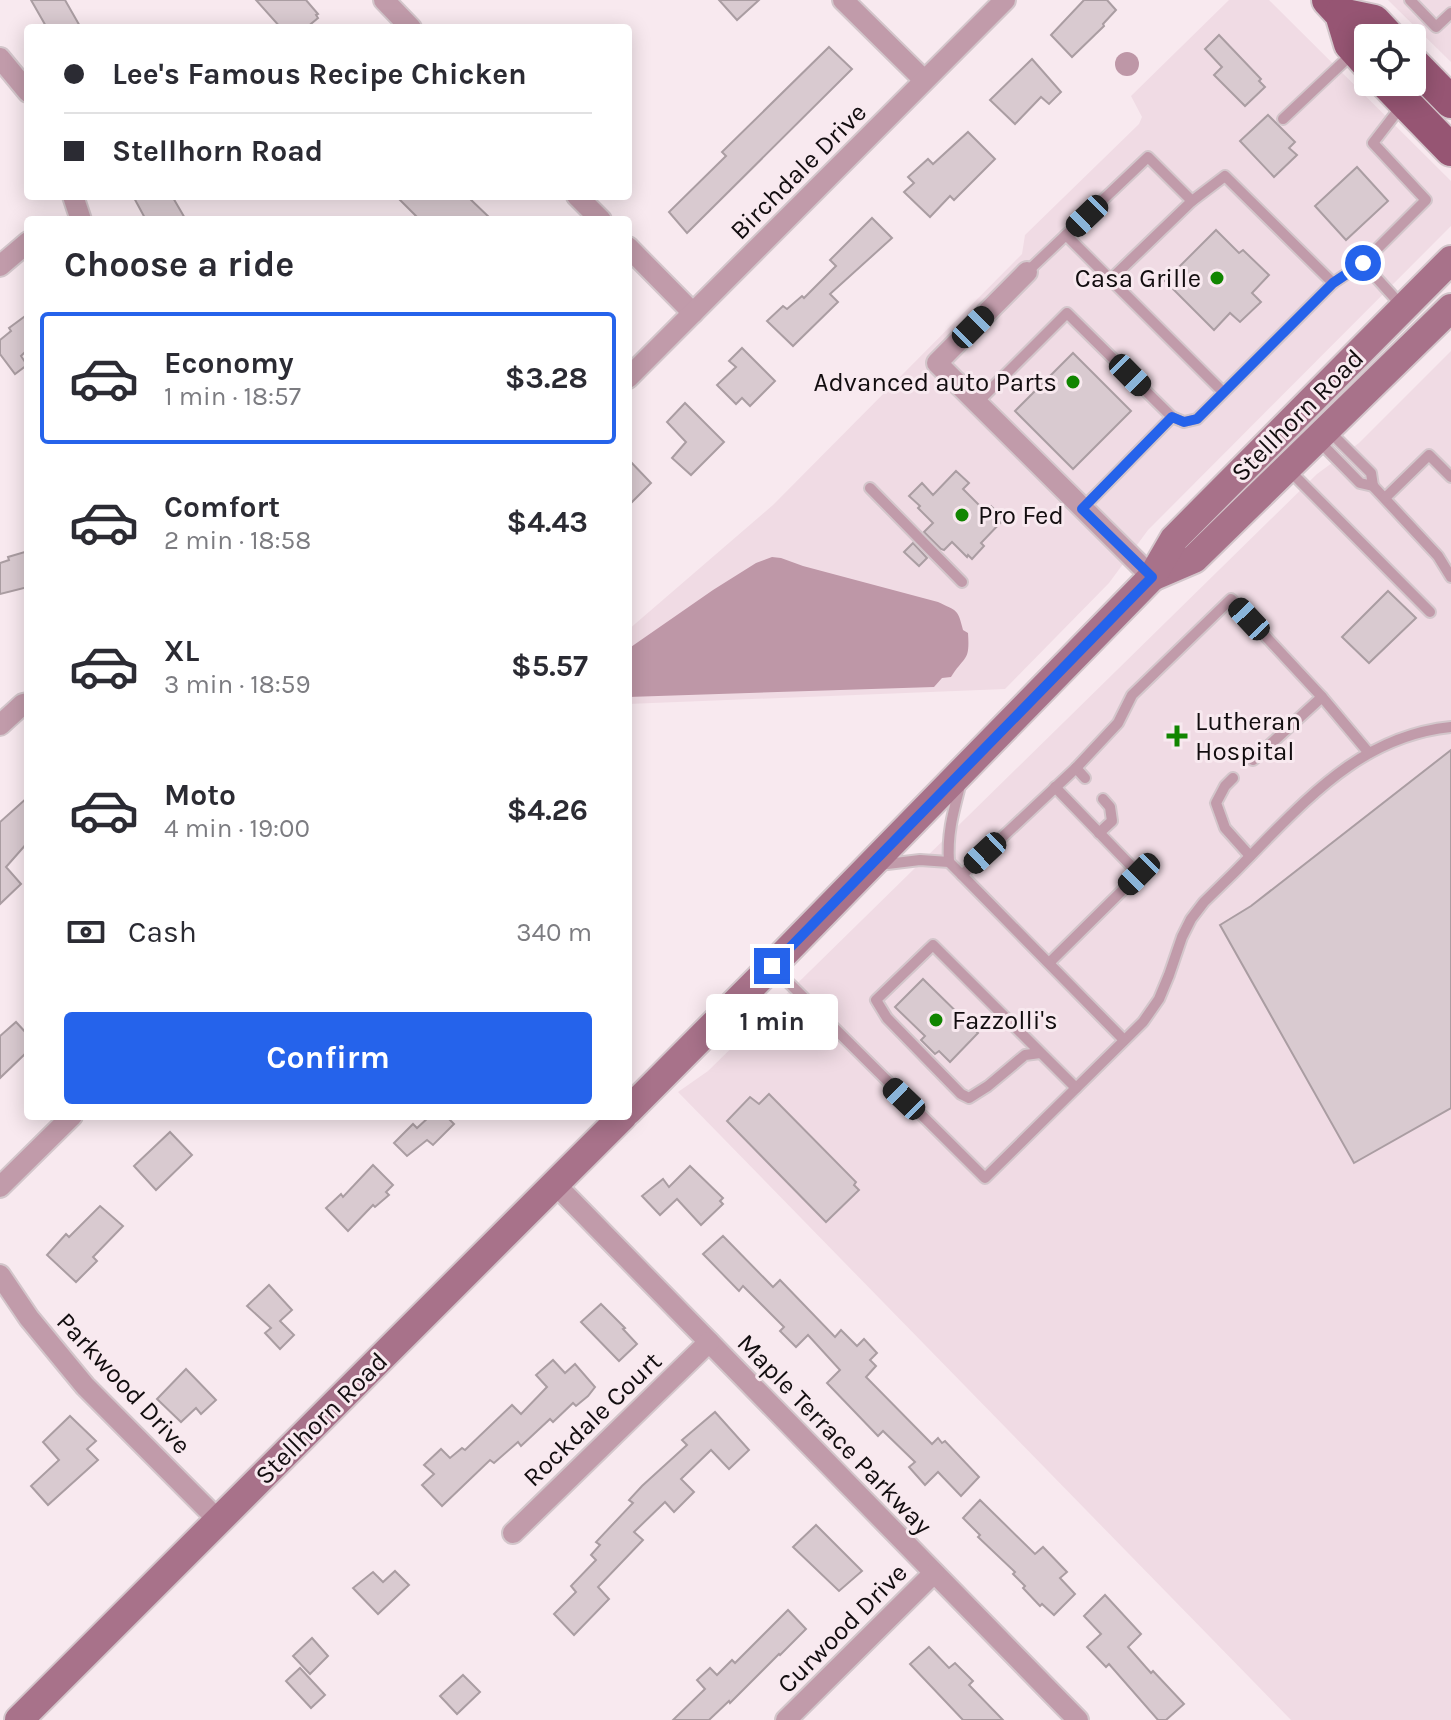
<!DOCTYPE html>
<meta charset="utf-8">
<style>
body{margin:0;font-family:Karla,sans-serif;background:#f7f7f7;color:#2b2b33;height:100vh;display:flex;flex-direction:column;font-size:30px;white-space:nowrap}
*{box-sizing:border-box;margin:0}
p{font-size:26px;color:#7c7c81}
.icon{flex:none;width:44px;height:44px;fill:none;stroke:currentColor;stroke-width:2;stroke-linecap:round;stroke-linejoin:round}
.map{position:relative;flex:1;overflow:hidden}
.sheet{position:absolute;left:24px;top:216px;width:608px;height:904px;display:flex;flex-direction:column;background:#fff;border-radius:8px;box-shadow:0 4px 20px #0003}
.sheet>*{flex:none}
.guide{position:absolute;left:24px;top:24px;width:608px;height:176px;border-radius:8px;box-shadow:0 4px 20px #0003;display:grid;align-content:center;height:176px;padding:0 40px;background:#fff}
.controls{position:absolute;left:1354px;top:24px;display:grid;gap:16px}
.controls a{display:grid;place-items:center;width:72px;height:72px;border-radius:8px;background:#fff;box-shadow:0 4px 20px #0003;font-size:40px}
.end{position:absolute;width:36px;height:36px;margin:-18px;border:10px solid #2563eb;background:#fff;box-shadow:0 0 0 4px #fff}
.from{border-radius:50%}
.bubble{position:absolute;height:56px;border-radius:8px;background:#fff;box-shadow:0 4px 20px #0003;font-size:26px;font-weight:700;line-height:56px;text-align:center}
.car{position:absolute;width:24px;height:48px;margin:-24px -12px;border-radius:10px;box-shadow:0 0 6px 2px #0007;background:linear-gradient(#222 24%,#8ab4d8 0 40%,#222 0 76%,#8ab4d8 0 86%,#222 0)}
.guide b{display:flex;align-items:center;gap:28px;height:76px;font-size:30px}
.guide b+b{border-top:2px solid #e1e1e2}
.guide i{width:20px;height:20px;background:#2b2b33}
ul{padding:0;list-style:none}
li{display:flex;align-items:center;gap:24px;height:132px;margin:0 16px 12px;padding:0 24px;border:4px solid transparent;border-radius:8px}
li div{flex:1}
li b{display:block;font-size:30px}
li em{font-style:normal;font-weight:700}
li.active{border-color:#2563eb}
li>.icon{width:72px;height:72px;stroke-width:1.5}
h2{padding:0 40px;font-size:36px;line-height:96px}
.pay{display:flex;align-items:center;gap:20px;height:88px;padding:0 40px;font-size:30px}
.pay p{margin-inline-start:auto}
.primary-button{display:flex;gap:16px;margin-top:auto;padding:16px 40px}
.primary-button a{flex:1;height:92px;border-radius:8px;background:#2563eb;color:#fff;font-size:32px;font-weight:700;line-height:92px;text-align:center}
.map>svg:first-child{display:block}
</style>
<div class="map">
<svg width="1451" height="1720" viewBox="0 0 1451 1720">
<rect width="100%" height="100%" fill="#f8e9ef"/>
<g fill="#f0dbe4">
<path d="M1229,0h40l182,181v45l-303,304 -39,53 -104,106 -377,15v-74l145,-125 249,-251 3,-19 114,-111 3,-7 -11,-21z"/>
<path d="M1388,0h63v62z"/>
<path d="M1451,351v1369h-160l-613,-628 30,-21 609,-597 42,-31z"/>
</g>
<g fill="#be97a7">
<circle cx="1127" cy="64" r="12"/>
<path d="M772,557l9,1 22,8 135,36c19,9 20,7 25,28l5,3c2,29 -3,22 -17,44l-9,1 -8,9 -306,10v-48l85,-59 43,-27z"/>
</g>
<g fill="#d9cad0" stroke="#aa9da2" stroke-width="2">
<path d="M31,0h34l16,28h-34z"/>
<path d="M256,0h50l12,14 -2,1 2,3 -12,10h-25z"/>
<path d="M719,0h40l-22,20z"/>
<path d="M1084,0h23l9,10 -13,14 1,2 -32,31 -21,-22z"/>
<path d="M1219,35l42,44 -2,2 6,6 -20,19 -31,-31 8,-8 -17,-18z"/>
<path d="M829,47l23,22 -165,164 -18,-21 57,-56 -4,-4z"/>
<path d="M1032,59l29,33 -12,12 -8,-7 -26,27 -25,-24z"/>
<path d="M1268,115l27,27 -6,6 8,7 -23,22 -34,-36z"/>
<path d="M968,132l27,27 -41,41 -4,-4 -20,21 -26,-25 10,-9 -6,-6 20,-18 5,5z"/>
<path d="M1357,167l31,34 -42,39 -31,-34z"/>
<path d="M133,196h39l14,24h-40z"/>
<path d="M396,196h71l25,24h-72z"/>
<path d="M872,218l20,20 -62,56 8,8 -45,44 -26,-25 16,-15 4,3 15,-13 2,2 32,-32 -6,-6z"/>
<path d="M1216,230l23,23 4,-3 26,25 -17,18 9,9 -21,20 -10,-9 -16,17 -49,-49z"/>
<path d="M28,314v43l-3,-5 -4,4 6,9 -12,9 -15,-20v-14l11,-9 -2,-3z"/>
<path d="M742,348l33,33 -25,25 -8,-8 -6,6 -19,-19 19,-18 -7,-6z"/>
<path d="M1073,353l58,58 -58,58 -58,-58z"/>
<path d="M685,403l39,39 -33,33 -19,-17 14,-16 -19,-20z"/>
<path d="M628,459l23,24 -23,23z"/>
<path d="M956,471l13,12 -6,6 22,22 6,-5 13,13 -23,24 3,3 -12,13 -4,-4 -1,2 -15,-15 -8,8 -3,-1 -17,-17 9,-9 -15,-15 2,-2 -11,-10 13,-13 11,12z"/>
<path d="M913,543l14,15 -8,8 -15,-14z"/>
<path d="M28,551v36l-28,7v-31l9,-3 -1,-3z"/>
<path d="M1388,591l28,27 -47,45 -27,-26z"/>
<path d="M1451,750v358l-97,55 -134,-238 31,-19z"/>
<path d="M28,797v45l-22,25 15,17 -21,20v-82z"/>
<path d="M923,979l55,54 -28,29 -11,-11 -4,3 -14,-14 4,-4 -30,-29z"/>
<path d="M16,1022l12,13v16l-28,27v-42z"/>
<path d="M769,1094l87,88 -2,3 5,5 -33,32 -99,-101 23,-24 9,7z"/>
<path d="M430,1116h16l8,8 -21,21 -6,-5 -20,16 -13,-13 19,-19 4,4z"/>
<path d="M170,1132l22,23 -36,35 -22,-24z"/>
<path d="M373,1165l20,20 -7,7 3,3 -14,12 -2,-2 -25,26 -22,-23 15,-14 2,3z"/>
<path d="M690,1166l33,32 -3,3 3,3 -22,21 -24,-26 -17,16 -18,-19 21,-17 6,8z"/>
<path d="M100,1206l23,20 -30,31 4,4 -21,21 -29,-27 19,-21 3,3z"/>
<path d="M723,1236l50,51 7,-7 55,57 6,-7 16,16 7,-7 13,14 -7,7 6,6 -10,11 66,67 6,-6 4,5 3,-2 34,36 -18,19 -23,-24 -13,13 -16,-18 6,-5 -32,-31 -5,5 -51,-53 13,-13 -32,-35 -12,12 -16,-16 4,-4 -41,-41 -4,5 -36,-37z"/>
<path d="M269,1285l23,25 -12,11 14,14 -14,14 -15,-16 6,-5 -24,-22z"/>
<path d="M601,1304l24,24 -2,1 14,15 -18,17 -38,-39z"/>
<path d="M553,1360l12,13 10,-9 20,23 -7,9 -12,10 -3,-3 -20,19 -3,-3 -29,27 -3,-4 -24,21 -4,-3 -48,46 -20,-21 12,-11 -10,-9 17,-16 9,9 12,-10 3,2 47,-45 9,9 26,-27 -11,-12z"/>
<path d="M186,1369l30,31 -15,14 -5,-6 -15,14 -24,-23z"/>
<path d="M715,1412l34,38 -20,19 -18,-19 -30,29 13,13 -20,20 -9,-10 -31,30 9,8 -45,47 11,12 -35,36 -20,-21 22,-22 -5,-6 25,-26 -5,-5 9,-10 -4,-3 37,-39 -4,-3 13,-14 45,-41 -5,-5z"/>
<path d="M70,1416l26,25 -9,8 11,11 -50,45 -17,-19 28,-26 -16,-18z"/>
<path d="M980,1500l55,54 8,-7 24,25 -7,6 15,16 -21,21 -12,-11 -2,2 -17,-18 2,-2 -12,-12 2,-2 -37,-35 2,-2 -17,-17z"/>
<path d="M816,1525l46,46 -23,20 -46,-44z"/>
<path d="M395,1571l14,14 -31,29 -25,-26 20,-16 10,10z"/>
<path d="M1105,1595l36,39 -13,13 23,26 2,-2 31,33 -18,16h-8l-49,-56 -3,3 -19,-20 14,-13 -17,-18z"/>
<path d="M788,1610l18,19 -26,26 -1,-1 -49,49 -1,-2 -20,19h-36l32,-31 -8,-9 13,-12 7,7 15,-15 3,3z"/>
<path d="M312,1638l16,18 -18,18 -17,-18z"/>
<path d="M929,1647l20,21 6,-5 18,18 -4,4 34,35h-40l-53,-56z"/>
<path d="M300,1668l25,27 -14,13 -25,-27z"/>
<path d="M463,1675l17,17 -23,22 -17,-18z"/>
</g>
<g fill="none" stroke-linecap="round" stroke-linejoin="round">
<g stroke="#d3c6cb" stroke-width="14">
<g id="lane">
<path d="M1410,0l26,27 15,-14"/>
<path d="M1283,119l71,-67"/>
<path d="M1066,235l157,157"/>
<path d="M1363,263l39,43"/>
<path d="M1027,272l121,-115 44,44 33,-25 108,107 -136,136 -13,3 -12,-5"/>
<path d="M1111,279l81,-78"/>
<path d="M1333,283l30,-20 63,-63 -53,-57 30,-39"/>
<path d="M977,403l90,-90 105,104 -90,92"/>
<path d="M1328,430l43,43 2,13"/>
<path d="M1318,440l42,43 13,3 65,70 13,21"/>
<path d="M1288,469l142,143"/>
<path d="M870,488l92,94"/>
<path d="M1385,498l44,-43 22,22"/>
<path d="M1253,760l69,-63"/>
<path d="M1076,768l9,10"/>
<path d="M1233,778l-8,8 -9,17 9,25 25,28"/>
<path d="M1099,833l13,-12 -2,-14 -7,-8"/>
<path d="M949,862c-2,-28 4,-49 11,-76"/>
<path d="M879,865l41,-5 29,2 13,13"/>
<path d="M1049,963l90,-89 -84,-87"/>
<path d="M773,967l212,211 158,-156 16,-23 10,-24 13,-38 9,-18 13,-17c21,-20 41,-40 61,-61 54,-55 106,-106 186,-114"/>
<path d="M1124,1040l-162,-165 114,-107 42,-45 14,-28 99,-96 91,98 47,56"/>
<path d="M1040,1053l-15,2 -37,31 -19,12 -8,-4 -74,-76 -11,-18 57,-55 143,143"/>
</g>
</g>
<g stroke="#d3c6cb" stroke-width="24">
<g id="street">
<path d="M384,0l27,28"/>
<path d="M843,0l81,80"/>
<path d="M0,58l28,34"/>
<path d="M73,196l8,24"/>
<path d="M577,196l24,24"/>
<path d="M628,247l65,66"/>
<path d="M0,266l28,-24"/>
<path d="M1027,272l-90,91 215,214"/>
<path d="M628,378l377,-378"/>
<path d="M0,725l23,-21 5,-1"/>
<path d="M555,1184l523,536"/>
<path d="M0,1187l72,-71"/>
<path d="M0,1275l29,43 56,68 134,135"/>
<path d="M513,1533l196,-191"/>
<path d="M786,1720l148,-147"/>
</g>
</g>
<g stroke="#d3c6cb" stroke-width="32">
<g id="secondary">
<path d="M1152,577l42,-18 257,-251"/>
<path d="M628,1111l144,-145 380,-389 22,-38 277,-279"/>
<path d="M19,1720l604,-604"/>
</g>
</g>
<g stroke="#d3c6cb" stroke-width="36">
<g id="primary">
<path d="M1328,0l13,14 9,30 18,20"/>
<path d="M1341,14l33,7 16,17"/>
<path d="M1412,62l39,40"/>
<path d="M1385,82l66,68"/>
</g>
</g>
<use href="#lane" stroke="#c19baa" stroke-width="10"/>
<use href="#street" stroke="#c19baa" stroke-width="20"/>
<use href="#secondary" stroke="#a8728a" stroke-width="28"/>
<use href="#primary" stroke="#965573" stroke-width="32"/>
</g>
<g fill="none" stroke-linecap="round" stroke-linejoin="round">
<path stroke="#2563eb" stroke-width="10" d="M772,966l380,-389 -70,-68 90,-92 12,5 13,-3 136,-136 30,-20"/>
</g>
<g fill="#118500" stroke="#f8e9ef" stroke-width="3">
<circle cx="1217" cy="278" r="8"/>
<circle cx="1073" cy="382" r="8"/>
<circle cx="962" cy="515" r="8"/>
<path d="M1173 724h8v8h8v8h-8v8h-8v-8h-8v-8h8z"/>
<circle cx="936" cy="1020" r="8"/>
</g>
<g text-anchor="middle" stroke-width="6" stroke-linejoin="round" paint-order="stroke">
<g font-size="26" fill="#120d0f" stroke="#f8e9ef">
<text transform="translate(798 171) rotate(-45)" y="9">Birchdale Drive</text>
<text transform="translate(1297 415) rotate(-45)" y="9">Stellhorn Road</text>
<text transform="translate(124 1383) rotate(47)" y="9">Parkwood Drive</text>
<text transform="translate(321 1418) rotate(-45)" y="9">Stellhorn Road</text>
<text transform="translate(592 1419) rotate(-44)" y="9">Rockdale Court</text>
<text transform="translate(835 1434) rotate(46)" y="9">Maple Terrace Parkway</text>
<text transform="translate(842 1628) rotate(-45)" y="9">Curwood Drive</text>
</g>
<g font-size="26" fill="#120d0f" stroke="#f8e9ef" text-anchor="start">
<text x="1201" y="287" text-anchor="end">Casa Grille</text>
<text x="1057" y="391" text-anchor="end">Advanced auto Parts</text>
<text x="978" y="524">Pro Fed</text>
<text x="1195" y="730">Lutheran<tspan x="1195" dy="30">Hospital</tspan></text>
<text x="952" y="1029">Fazzolli's</text>
</g>
</g>
</svg>
<div class="controls">
<a><svg class="icon" aria-label="locate" viewBox="0 0 24 24"><circle cx="12" cy="12" r="6"/><path d="M12 2v4M12 18v4M2 12h4M18 12h4"/></svg></a>
</div>
<i class="end from" style="left:1363px;top:263px"></i>
<i class="end" style="left:772px;top:966px"></i>
<div class="bubble" style="left:706px;top:994px;width:132px">1 min</div>
<i class="car" style="left:1087px;top:216px;rotate:226deg"></i>
<i class="car" style="left:973px;top:327px;rotate:45deg"></i>
<i class="car" style="left:1130px;top:375px;rotate:135deg"></i>
<i class="car" style="left:1249px;top:619px;rotate:317deg"></i>
<i class="car" style="left:985px;top:853px;rotate:227deg"></i>
<i class="car" style="left:1139px;top:874px;rotate:225deg"></i>
<i class="car" style="left:904px;top:1099px;rotate:314deg"></i>
<div class="guide">
<b><i class="from"></i>Lee's Famous Recipe Chicken</b>
<b><i></i>Stellhorn Road</b>
</div>
<section class="sheet">
<h2>Choose a ride</h2>
<ul>
<li class="active"><svg class="icon" aria-label="car" viewBox="0 0 24 24"><path d="M5 17H2v-5l4-1 3-4h7l3 4 3 1v5h-3M9 17h6M6 11h13"/><circle cx="7" cy="17" r="2"/><circle cx="17" cy="17" r="2"/></svg><div><b>Economy</b><p>1 min · 18:57</p></div><em>$3.28</em></li>
<li><svg class="icon" aria-label="car" viewBox="0 0 24 24"><path d="M5 17H2v-5l4-1 3-4h7l3 4 3 1v5h-3M9 17h6M6 11h13"/><circle cx="7" cy="17" r="2"/><circle cx="17" cy="17" r="2"/></svg><div><b>Comfort</b><p>2 min · 18:58</p></div><em>$4.43</em></li>
<li><svg class="icon" aria-label="car" viewBox="0 0 24 24"><path d="M5 17H2v-5l4-1 3-4h7l3 4 3 1v5h-3M9 17h6M6 11h13"/><circle cx="7" cy="17" r="2"/><circle cx="17" cy="17" r="2"/></svg><div><b>XL</b><p>3 min · 18:59</p></div><em>$5.57</em></li>
<li><svg class="icon" aria-label="car" viewBox="0 0 24 24"><path d="M5 17H2v-5l4-1 3-4h7l3 4 3 1v5h-3M9 17h6M6 11h13"/><circle cx="7" cy="17" r="2"/><circle cx="17" cy="17" r="2"/></svg><div><b>Moto</b><p>4 min · 19:00</p></div><em>$4.26</em></li>
</ul>
<div class="pay"><svg class="icon" aria-label="cash" viewBox="0 0 24 24"><path d="M3 7h18v10H3z"/><circle cx="12" cy="12" r="2"/></svg>Cash<p>340 m</p></div>
<div class="primary-button"><a>Confirm</a></div>
</section>
</div>
